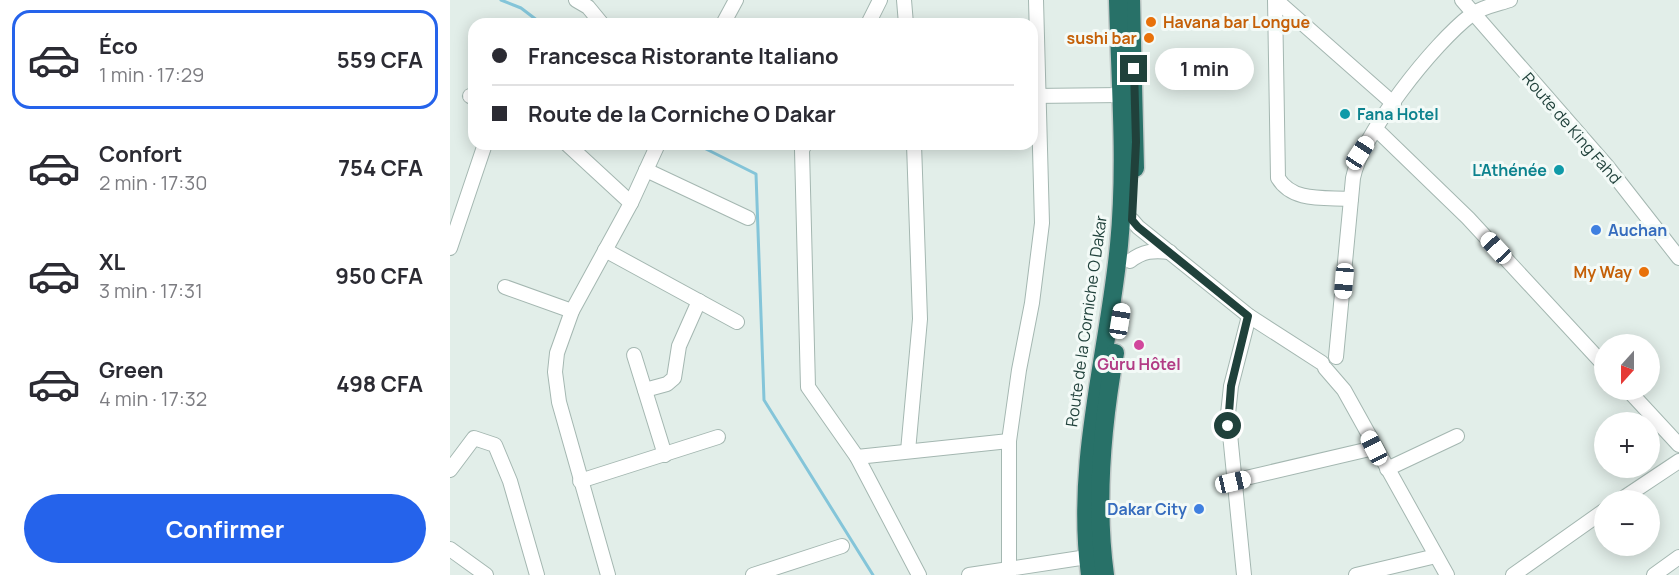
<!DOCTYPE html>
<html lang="fr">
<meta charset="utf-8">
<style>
body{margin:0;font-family:Manrope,sans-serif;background:#f7f7f7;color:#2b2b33;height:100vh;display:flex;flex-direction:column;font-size:22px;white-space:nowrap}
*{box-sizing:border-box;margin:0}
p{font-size:20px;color:#7c7c81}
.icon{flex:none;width:33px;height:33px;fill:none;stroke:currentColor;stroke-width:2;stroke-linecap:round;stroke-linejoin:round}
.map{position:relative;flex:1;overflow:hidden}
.drawer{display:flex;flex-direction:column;background:#fff;width:450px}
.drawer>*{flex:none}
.banner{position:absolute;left:18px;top:18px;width:570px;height:132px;border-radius:18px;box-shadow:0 3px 15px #0003;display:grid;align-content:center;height:132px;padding:0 24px;background:#fff}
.needle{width:39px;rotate:201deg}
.controls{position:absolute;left:1144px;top:334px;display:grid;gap:12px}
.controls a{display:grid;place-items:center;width:66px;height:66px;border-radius:50%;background:#fff;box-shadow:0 3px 15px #0003;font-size:30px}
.end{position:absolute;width:27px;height:27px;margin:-14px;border:8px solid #20413b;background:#fff;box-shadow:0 0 0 3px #fff}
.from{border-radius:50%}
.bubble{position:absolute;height:42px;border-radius:21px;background:#fff;box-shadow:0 3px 15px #0003;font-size:20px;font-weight:700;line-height:42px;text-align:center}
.car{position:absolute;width:18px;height:36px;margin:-18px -9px;border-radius:8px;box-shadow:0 0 4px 2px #0007;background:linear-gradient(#fff 24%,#345 0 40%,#fff 0 76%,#345 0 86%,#fff 0)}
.banner b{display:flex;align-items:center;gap:21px;height:57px;font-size:22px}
.banner b+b{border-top:2px solid #e1e1e2}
.banner i{width:15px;height:15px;background:#2b2b33}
ul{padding:10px 0 0;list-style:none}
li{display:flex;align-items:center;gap:18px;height:99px;margin:0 12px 9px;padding:0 12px;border:3px solid transparent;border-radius:18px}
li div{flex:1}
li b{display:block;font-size:22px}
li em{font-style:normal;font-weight:700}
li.selected{border-color:#2563eb}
li>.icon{width:54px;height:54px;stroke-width:1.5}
.cta{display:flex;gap:12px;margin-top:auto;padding:12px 24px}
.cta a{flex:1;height:69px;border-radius:36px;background:#2563eb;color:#fff;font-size:24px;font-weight:700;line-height:69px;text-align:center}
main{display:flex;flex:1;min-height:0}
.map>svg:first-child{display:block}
</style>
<main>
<section class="drawer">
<ul>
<li class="selected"><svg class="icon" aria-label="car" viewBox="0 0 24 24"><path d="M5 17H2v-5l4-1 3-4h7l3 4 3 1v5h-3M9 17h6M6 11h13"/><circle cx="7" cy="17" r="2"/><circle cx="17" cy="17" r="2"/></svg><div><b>Éco</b><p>1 min · 17:29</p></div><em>559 CFA</em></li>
<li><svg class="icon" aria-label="car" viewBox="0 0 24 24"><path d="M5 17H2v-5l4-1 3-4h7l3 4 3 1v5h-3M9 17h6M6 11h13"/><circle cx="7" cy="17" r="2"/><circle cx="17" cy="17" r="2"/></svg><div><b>Confort</b><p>2 min · 17:30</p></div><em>754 CFA</em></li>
<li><svg class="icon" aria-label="car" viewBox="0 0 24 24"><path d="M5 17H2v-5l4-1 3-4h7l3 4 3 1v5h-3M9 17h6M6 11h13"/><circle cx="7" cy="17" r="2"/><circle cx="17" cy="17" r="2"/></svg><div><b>XL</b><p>3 min · 17:31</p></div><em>950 CFA</em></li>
<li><svg class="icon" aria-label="car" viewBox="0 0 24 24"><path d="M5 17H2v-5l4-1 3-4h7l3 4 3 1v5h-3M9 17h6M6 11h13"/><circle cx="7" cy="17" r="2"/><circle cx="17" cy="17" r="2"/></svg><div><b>Green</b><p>4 min · 17:32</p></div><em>498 CFA</em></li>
</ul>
<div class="cta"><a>Confirmer</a></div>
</section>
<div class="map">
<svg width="1229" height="575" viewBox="0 0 1229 575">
<rect width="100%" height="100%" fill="#e2eee9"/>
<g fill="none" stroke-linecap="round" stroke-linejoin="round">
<g stroke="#84c5d9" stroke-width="3">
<path d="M51,0l20,8 21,16"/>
<path d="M246,144l60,30 8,226 109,175"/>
</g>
<g stroke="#a4b7b1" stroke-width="16">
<g id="minor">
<path d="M126,0l12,7 14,17"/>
<path d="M454,0l2,24"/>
<path d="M825,0l3,178c15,25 48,19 73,21"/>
<path d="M826,0l118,104"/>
<path d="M1012,0l145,166 72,92"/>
<path d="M273,24l13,-24"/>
<path d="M418,24l12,-24"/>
<path d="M20,96l4,2"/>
<path d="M582,96l90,-1"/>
<path d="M926,129l92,89 137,148"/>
<path d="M117,144l64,59"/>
<path d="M355,144l-3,6 6,237 49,70 62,118"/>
<path d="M196,170l102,48"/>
<path d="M682,220l6,7 111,89 73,47"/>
<path d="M0,248l35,-104"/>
<path d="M155,250l132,72"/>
<path d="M680,261c13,-10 23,-11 40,-9"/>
<path d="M55,287l67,24"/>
<path d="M184,355l31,100"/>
<path d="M886,357l17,-179c9,-44 81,-135 118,-163 10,-8 27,-11 39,-15"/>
<path d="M875,368l19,22 103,185"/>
<path d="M195,390l22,-6 7,-6 5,-32 20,-45"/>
<path d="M1178,390l51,55"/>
<path d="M458,451l12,-132 -6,-175"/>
<path d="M407,457l152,-16"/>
<path d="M937,469l70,-33"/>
<path d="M0,470l24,-32 21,7 15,36 27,94"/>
<path d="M130,481l138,-44"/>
<path d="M783,481l141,-33"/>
<path d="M1169,501l60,-40"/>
<path d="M0,549l36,26"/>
<path d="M158,575l-49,-173 -4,-30 2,-19 15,-42 59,-108 27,-59"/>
<path d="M303,575l89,-29"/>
<path d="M519,575l118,-18"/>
<path d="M559,575v-134l10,-71 13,-67 10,-80 -6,-223"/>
<path d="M794,575l-16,-161 3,-28 18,-70"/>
<path d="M906,575l80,-19"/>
<path d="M1063,575l92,-65"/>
<path d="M1204,575l25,-18"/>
</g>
</g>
<g stroke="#c1cac8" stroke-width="21">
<g id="highway">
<path d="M681,0l4,168"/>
<path d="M640,575c-15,-114 18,-218 29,-330 8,-81 1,-163 -1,-245"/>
<path d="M655,575c-10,-73 -3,-150 10,-222"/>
</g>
</g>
<use href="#minor" stroke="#fff" stroke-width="14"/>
<use href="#highway" stroke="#287168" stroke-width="18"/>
</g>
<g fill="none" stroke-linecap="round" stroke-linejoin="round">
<path stroke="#20413b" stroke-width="8" d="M684,69l2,73 -4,78 6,7 110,89 -17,70 -3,40"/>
</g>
<g fill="#e8710a" stroke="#f3faf7" stroke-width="2">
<circle cx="701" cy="22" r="6"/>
<circle cx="699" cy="38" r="6"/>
<circle cx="1194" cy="272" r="6"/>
</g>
<g fill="#0f9aa8" stroke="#f3faf7" stroke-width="2">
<circle cx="895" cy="114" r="6"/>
<circle cx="1109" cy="170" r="6"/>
</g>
<g fill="#3f7fe0" stroke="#f3faf7" stroke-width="2">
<circle cx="1146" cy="230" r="6"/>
<circle cx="749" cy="509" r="6"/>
</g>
<circle fill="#d1479c" stroke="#f3faf7" stroke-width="2" cx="689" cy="345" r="6"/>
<g text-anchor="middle" stroke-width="6" stroke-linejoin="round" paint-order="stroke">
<g font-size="16" font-weight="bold" fill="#c56008" stroke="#f3faf7" text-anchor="end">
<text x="713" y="28" text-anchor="start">Havana bar Longue</text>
<text x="687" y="44">sushi bar</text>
<text x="1182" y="278">My Way</text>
</g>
<g font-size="16" font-weight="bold" fill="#0d838f" stroke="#f3faf7" text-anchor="start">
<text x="907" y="120">Fana Hotel</text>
<text x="1097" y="176" text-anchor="end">L'Athénée</text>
</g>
<g font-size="16" fill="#20413b" stroke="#f3faf7">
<text transform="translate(1122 128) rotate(49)" y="6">Route de King Fahd</text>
<text transform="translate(636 321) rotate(-82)" y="6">Route de la Corniche O Dakar</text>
</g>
<g font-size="16" font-weight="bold" fill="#366cbe" stroke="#f3faf7" text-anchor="start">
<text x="1158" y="236">Auchan</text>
<text x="737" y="515" text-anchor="end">Dakar City</text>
</g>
<g font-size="16" font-weight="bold" fill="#b23c85" stroke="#f3faf7">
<text x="689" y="370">Gùru Hôtel</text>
</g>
</g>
</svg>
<div class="controls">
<a><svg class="needle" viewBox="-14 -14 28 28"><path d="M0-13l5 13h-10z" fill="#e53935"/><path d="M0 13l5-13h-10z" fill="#7c7c81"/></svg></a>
<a>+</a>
<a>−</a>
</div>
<i class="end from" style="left:778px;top:426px"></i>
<i class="end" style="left:684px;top:69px"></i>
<div class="bubble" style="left:705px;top:48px;width:99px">1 min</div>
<i class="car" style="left:910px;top:153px;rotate:33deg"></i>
<i class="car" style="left:1046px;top:248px;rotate:317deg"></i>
<i class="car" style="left:894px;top:281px;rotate:185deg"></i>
<i class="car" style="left:670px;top:321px;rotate:9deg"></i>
<i class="car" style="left:924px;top:448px;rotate:333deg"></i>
<i class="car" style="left:783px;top:482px;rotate:77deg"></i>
<div class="banner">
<b><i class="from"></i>Francesca Ristorante Italiano</b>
<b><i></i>Route de la Corniche O Dakar</b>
</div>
</div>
</main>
